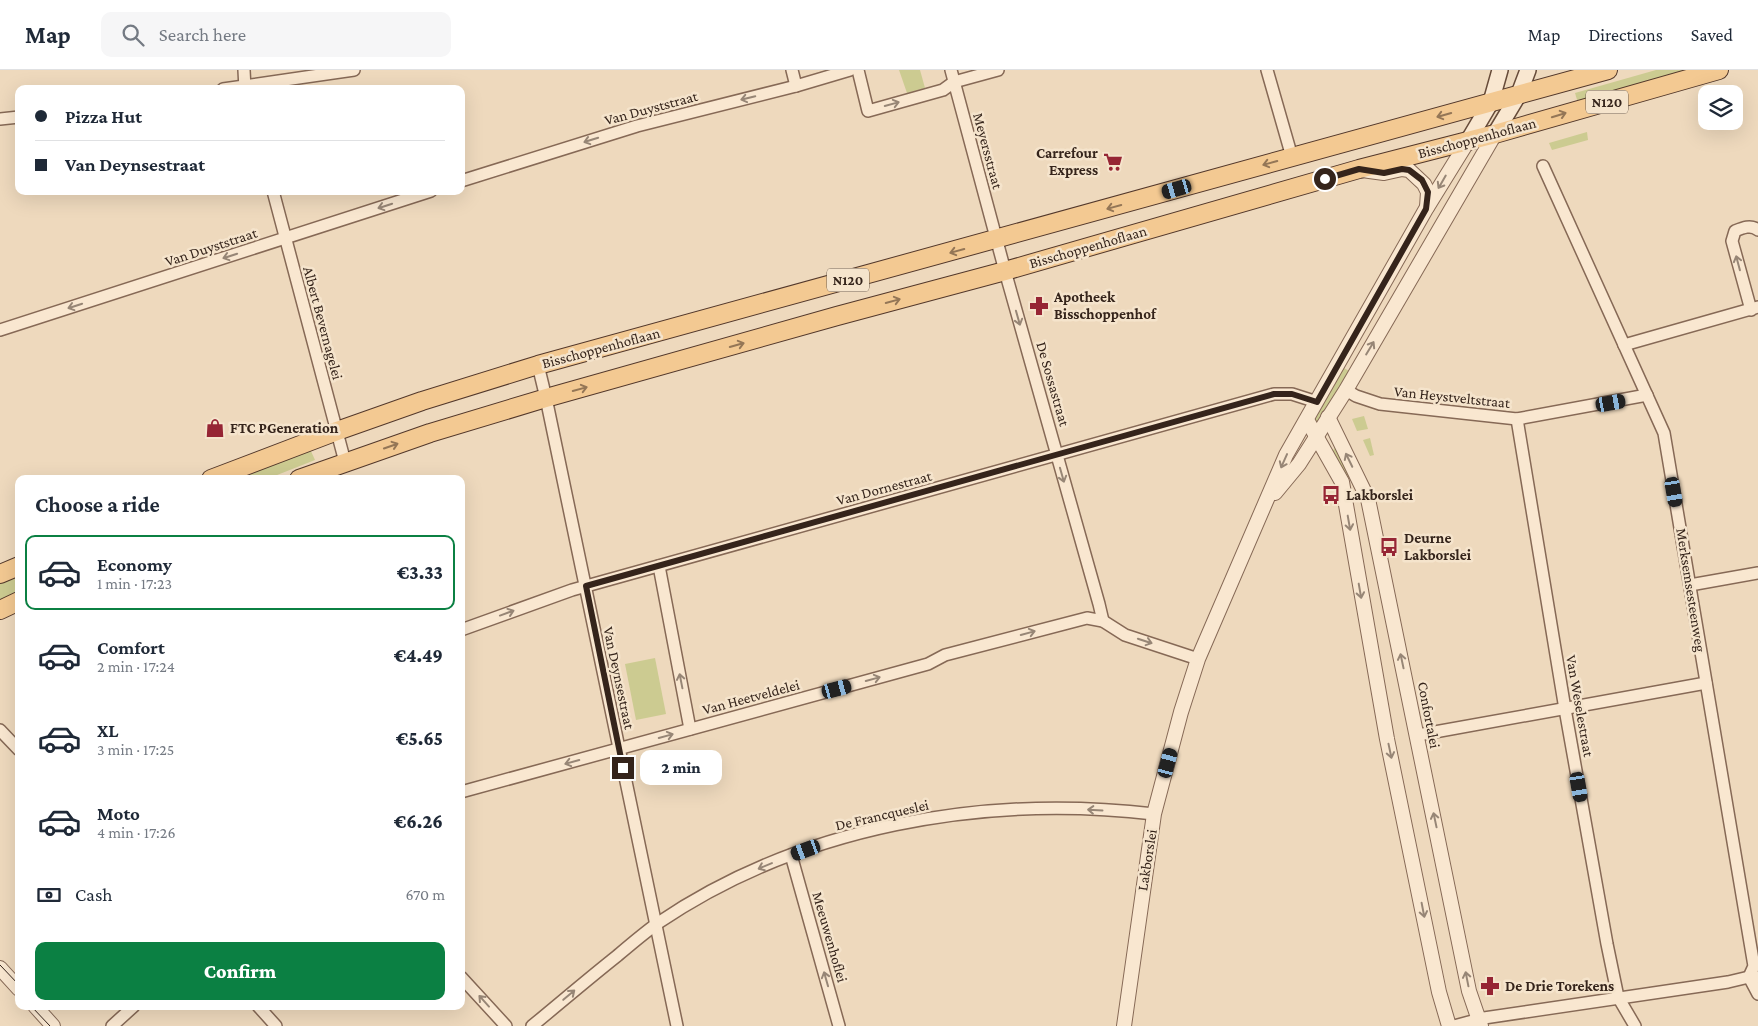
<!DOCTYPE html>
<meta charset="utf-8">
<style>
body{margin:0;font-family:"Crimson Pro",serif;background:#f6f6f7;color:#1f2937;height:100vh;display:flex;flex-direction:column;font-size:19px;white-space:nowrap}
*{box-sizing:border-box;margin:0}
p{font-size:16px;color:#747a83}
.icon{flex:none;width:28px;height:28px;fill:none;stroke:currentColor;stroke-width:2;stroke-linecap:round;stroke-linejoin:round}
.map{position:relative;flex:1;overflow:hidden}
.side{position:absolute;left:15px;top:405px;width:450px;height:535px;display:flex;flex-direction:column;background:#fff;border-radius:10px;box-shadow:0 5px 20px #0002}
.side>*{flex:none}
.hud{position:absolute;left:15px;top:15px;width:450px;height:110px;border-radius:10px;box-shadow:0 5px 20px #0002;display:grid;align-content:center;height:110px;padding:0 20px;background:#fff}
.buttons{position:absolute;left:1698px;top:15px;display:grid;gap:10px}
.buttons a{display:grid;place-items:center;width:45px;height:45px;border-radius:10px;background:#fff;box-shadow:0 5px 20px #0002;font-size:25px}
.end{position:absolute;width:22px;height:22px;margin:-11px;border:6px solid #35241b;background:#fff;box-shadow:0 0 0 2px #fff}
.from{border-radius:50%}
.bubble{position:absolute;height:35px;border-radius:10px;background:#fff;box-shadow:0 5px 20px #0002;font-size:16px;font-weight:800;line-height:35px;text-align:center}
.car{position:absolute;width:15px;height:30px;margin:-15px -8px;border-radius:6px;box-shadow:0 0 4px 1px #0007;background:linear-gradient(#222 24%,#8ab4d8 0 40%,#222 0 76%,#8ab4d8 0 86%,#222 0)}
.hud b{display:flex;align-items:center;gap:18px;height:48px;font-size:19px}
.hud b+b{border-top:1px solid #e0e1e3}
.hud i{width:12px;height:12px;background:#1f2937}
ul{padding:0;list-style:none}
li{display:flex;align-items:center;gap:15px;height:75px;margin:0 10px 8px;padding:0 10px;border:2px solid transparent;border-radius:10px}
li div{flex:1}
li b{display:block;font-size:19px}
li em{font-style:normal;font-weight:800}
li.active{border-color:#0b8043}
li>.icon{width:45px;height:45px;stroke-width:1.5}
h2{padding:0 20px;font-size:22px;line-height:60px}
.pay{display:flex;align-items:center;gap:12px;height:55px;padding:0 20px;font-size:19px}
.pay p{margin-inline-start:auto}
.cta{display:flex;gap:10px;margin-top:auto;padding:10px 20px}
.cta a{flex:1;height:58px;border-radius:10px;background:#0b8043;color:#fff;font-size:20px;font-weight:800;line-height:58px;text-align:center}
header{display:flex;align-items:center;gap:30px;box-sizing:border-box;height:70px;padding:0 25px;background:#fff;border-bottom:1px solid #e0e1e3}
header strong{font-size:24px}
nav{display:flex;gap:28px;margin-inline-start:auto;font-size:18px}
.search{width:350px;height:45px;background:#f6f6f7;display:flex;align-items:center;gap:12px;box-sizing:border-box;padding:0 18px;border-radius:10px;color:#747a83;font-size:19px}
.map>svg:first-child{display:block}
</style>
<header>
<strong>Map</strong>
<div class="search"><svg class="icon" aria-label="search" viewBox="0 0 24 24"><circle cx="10" cy="10" r="6"/><path d="M15 15l6 6"/></svg>Search here</div>
<nav><a>Map</a><a>Directions</a><a>Saved</a></nav>
</header>
<div class="map">
<svg width="1758" height="956" viewBox="0 0 1758 956">
<rect width="100%" height="100%" fill="#eed9bd"/>
<g fill="#cccb91">
<path d="M899,0h21l5,18 -18,5z"/>
<path d="M1656,0h38l-116,33 -3,-10z"/>
<path d="M1587,62l1,8 -36,10 -3,-7z"/>
<path d="M1342,297l9,5 -35,53 -3,-7z"/>
<path d="M1364,346l4,13 -11,2 -5,-12z"/>
<path d="M1370,368l4,17 -4,1 -7,-16z"/>
<path d="M1336,376l15,31 -3,1 -16,-26z"/>
<path d="M310,379l5,11 -48,19h-30z"/>
<path d="M19,504v21l-19,9v-21z"/>
<path d="M655,588l11,56 -30,6 -11,-56z"/>
</g>
<g fill="none" stroke-linecap="round" stroke-linejoin="round">
<g stroke="#866956" stroke-width="14">
<g id="minor">
<path d="M244,0l1,19"/>
<path d="M792,0l4,16"/>
<path d="M858,0l10,41 75,-21 11,-8 44,-12"/>
<path d="M951,0l54,201 94,333 4,17"/>
<path d="M1267,0l25,87"/>
<path d="M223,19l131,-19"/>
<path d="M0,49l19,-2"/>
<path d="M1543,96l121,267 90,533 -5,11"/>
<path d="M461,111l176,-55 159,-40 54,-16"/>
<path d="M273,121l72,271"/>
<path d="M1751,240l-19,-69 3,-10c7,-3 16,-7 23,-1"/>
<path d="M0,260l431,-139"/>
<path d="M1624,275l134,-38"/>
<path d="M538,295l8,33 131,628"/>
<path d="M1346,320l10,6 24,8 137,15 130,-24"/>
<path d="M1517,349l48,290 42,235 11,53 17,29"/>
<path d="M659,496l31,163"/>
<path d="M1690,515l68,-12"/>
<path d="M461,560l111,-40 702,-196h18l25,8"/>
<path d="M0,660l19,20"/>
<path d="M1418,665l288,-52"/>
<path d="M461,722l467,-128 17,-9 142,-37 16,3 22,14 73,24"/>
<path d="M791,785l48,171"/>
<path d="M461,907l45,49"/>
<path d="M1749,907l9,17"/>
<path d="M258,936l18,20"/>
<path d="M112,956l22,-20"/>
<path d="M532,956c28,-23 56,-47 85,-70 13,-11 27,-23 41,-33 143,-97 326,-129 496,-109"/>
<path d="M1454,956l30,-8 244,-36 21,-5h9"/>
</g>
</g>
<g stroke="#866956" stroke-width="16">
<g id="tertiary">
<path d="M1362,100l22,3 18,-4 7,1 15,14 4,8 -1,15"/>
<path d="M1328,347l40,82 101,492 12,35"/>
<path d="M1307,350l35,62 45,257 52,253 10,34"/>
<path d="M1275,423l24,-29 47,-74 149,-256"/>
<path d="M0,898l19,21"/>
<path d="M35,936l18,20"/>
<path d="M1124,956l30,-212 27,-102 17,-53 88,-204 140,-246 42,-68"/>
</g>
</g>
<g stroke="#674b39" stroke-width="18">
<g id="secondary">
<path d="M1495,64l24,-40 9,-24"/>
<path d="M1468,71l23,-39 9,-32"/>
</g>
</g>
<g stroke="#53382b" stroke-width="20">
<g id="primary">
<path d="M211,409l126,-48 85,-30 116,-36 1070,-295"/>
<path d="M299,409l131,-46 116,-35 291,-82 168,-45 354,-102 136,-35 224,-64"/>
<path d="M0,504l19,-8"/>
<path d="M0,540l19,-9"/>
</g>
</g>
<use href="#minor" stroke="#f9e7d0" stroke-width="11"/>
<use href="#tertiary" stroke="#f9e7d0" stroke-width="14"/>
<use href="#secondary" stroke="#f9e7d0" stroke-width="15"/>
<use href="#primary" stroke="#f3c992" stroke-width="18"/>
<g stroke="#35241b" stroke-width="1">
<path d="M0,895l19,20"/>
<path d="M31,936l19,20"/>
</g>
</g>
<defs><path id="oneway-shaft" d="M-6 0H5M1.5-3L5.5 0L1.5 3" fill="none" stroke-width="1.6" stroke-linecap="round" stroke-linejoin="round" transform="scale(1.25)"/></defs>
<g stroke="#978676">
<use href="#oneway-shaft" transform="translate(748 28) rotate(166)"/>
<use href="#oneway-shaft" transform="translate(892 34) rotate(-15)"/>
<use href="#oneway-shaft" transform="translate(591 70) rotate(163)"/>
<use href="#oneway-shaft" transform="translate(1442 112) rotate(120)"/>
<use href="#oneway-shaft" transform="translate(385 136) rotate(162)"/>
<use href="#oneway-shaft" transform="translate(230 186) rotate(162)"/>
<use href="#oneway-shaft" transform="translate(1738 193) rotate(-105)"/>
<use href="#oneway-shaft" transform="translate(75 236) rotate(162)"/>
<use href="#oneway-shaft" transform="translate(1018 248) rotate(74)"/>
<use href="#oneway-shaft" transform="translate(1370 278) rotate(-59)"/>
<use href="#oneway-shaft" transform="translate(1349 390) rotate(-116)"/>
<use href="#oneway-shaft" transform="translate(1284 391) rotate(114)"/>
<use href="#oneway-shaft" transform="translate(1062 405) rotate(74)"/>
<use href="#oneway-shaft" transform="translate(1349 453) rotate(80)"/>
<use href="#oneway-shaft" transform="translate(1360 521) rotate(80)"/>
<use href="#oneway-shaft" transform="translate(507 543) rotate(-20)"/>
<use href="#oneway-shaft" transform="translate(1028 563) rotate(-15)"/>
<use href="#oneway-shaft" transform="translate(1145 571) rotate(18)"/>
<use href="#oneway-shaft" transform="translate(1402 591) rotate(-102)"/>
<use href="#oneway-shaft" transform="translate(873 609) rotate(-15)"/>
<use href="#oneway-shaft" transform="translate(681 611) rotate(-101)"/>
<use href="#oneway-shaft" transform="translate(666 666) rotate(-15)"/>
<use href="#oneway-shaft" transform="translate(1390 681) rotate(78)"/>
<use href="#oneway-shaft" transform="translate(572 692) rotate(165)"/>
<use href="#oneway-shaft" transform="translate(1095 740) rotate(-177)"/>
<use href="#oneway-shaft" transform="translate(1435 750) rotate(-102)"/>
<use href="#oneway-shaft" transform="translate(765 796) rotate(157)"/>
<use href="#oneway-shaft" transform="translate(1423 840) rotate(79)"/>
<use href="#oneway-shaft" transform="translate(826 909) rotate(-106)"/>
<use href="#oneway-shaft" transform="translate(1467 909) rotate(-101)"/>
<use href="#oneway-shaft" transform="translate(569 925) rotate(-40)"/>
<use href="#oneway-shaft" transform="translate(484 931) rotate(-132)"/>
</g>
<g stroke="#947656">
<use href="#oneway-shaft" transform="translate(1444 45) rotate(164)"/>
<use href="#oneway-shaft" transform="translate(1559 45) rotate(-17)"/>
<use href="#oneway-shaft" transform="translate(1270 93) rotate(165)"/>
<use href="#oneway-shaft" transform="translate(1114 137) rotate(165)"/>
<use href="#oneway-shaft" transform="translate(957 181) rotate(165)"/>
<use href="#oneway-shaft" transform="translate(893 231) rotate(-15)"/>
<use href="#oneway-shaft" transform="translate(737 275) rotate(-16)"/>
<use href="#oneway-shaft" transform="translate(580 319) rotate(-15)"/>
<use href="#oneway-shaft" transform="translate(391 376) rotate(-19)"/>
</g>
<g fill="none" stroke-linecap="round" stroke-linejoin="round">
<path stroke="#35241b" stroke-width="6" d="M623,698l-37,-182 688,-192h18l25,8 109,-193 2,-17 -6,-12 -13,-10 -7,-1 -18,4 -25,-4 -34,10"/>
</g>
<defs>
<g id="supermarket-bare" transform="scale(1.5)"><path d="M-6-5.5h2.5l.6 2H6L4.5 2H-2.5L-4.4-4H-6ZM-1.5 3.2a1.3 1.3 0 1 0 .1 0ZM3 3.2a1.3 1.3 0 1 0 .1 0Z" fill="#962534" stroke="#f5e4cc" stroke-width="2.5" paint-order="stroke"/></g>
<g id="pharmacy-bare" transform="scale(1.5)"><path d="M-2-6h4v4h4v4h-4v4h-4v-4h-4v-4h4Z" fill="#962534" stroke="#f5e4cc" stroke-width="2.5" paint-order="stroke"/></g>
<g id="shop-bare" transform="scale(1.5)"><path d="M-5-2.5h2.3a2.7 3.5 0 0 1 5.4 0H5L5.5 6h-11ZM-1.5-2.5h3a1.5 2.3 0 0 0-3 0Z" fill="#962534" stroke="#f5e4cc" stroke-width="2.5" paint-order="stroke"/></g>
<g id="bus-bare" transform="scale(1.5)"><path d="M-5-6H5V4H4V6H2V4H-2V6H-4V4H-5ZM-3.5-4V0h7V-4ZM-3.5 1.2v1.5H-2V1.2ZM2 1.2v1.5H3.5V1.2Z" fill="#962534" stroke="#f5e4cc" stroke-width="2.5" paint-order="stroke"/></g>
</defs>
<g fill-rule="evenodd">
<use href="#supermarket-bare" x="1113" y="92"/>
<use href="#pharmacy-bare" x="1039" y="236"/>
<use href="#shop-bare" x="215" y="358"/>
<use href="#bus-bare" x="1331" y="425"/>
<use href="#bus-bare" x="1389" y="477"/>
<use href="#pharmacy-bare" x="1490" y="916"/>
</g>
<g text-anchor="middle" stroke-width="5" stroke-linejoin="round" paint-order="stroke">
<g fill="#f5e4cc" stroke="#6f5e50" stroke-width="1">
<rect x="1586" y="20.5" width="42" height="23" rx="4"/>
<rect x="827" y="198.5" width="42" height="23" rx="4"/>
</g>
<g font-size="14" font-weight="bold" fill="#35241b">
<text x="1607" y="37">N120</text>
<text x="848" y="215">N120</text>
</g>
<g font-size="15" fill="#35241b" stroke="#f5e4cc">
<text transform="translate(651 38) rotate(-15)" y="5">Van Duyststraat</text>
<text transform="translate(1477 68) rotate(-15)" y="5">Bisschoppenhoflaan</text>
<text transform="translate(988 81) rotate(75)" y="5">Meyersstraat</text>
<text transform="translate(211 177) rotate(-18)" y="5">Van Duyststraat</text>
<text transform="translate(1088 177) rotate(-16)" y="5">Bisschoppenhoflaan</text>
<text transform="translate(323 253) rotate(75)" y="5">Albert Bevernagelei</text>
<text transform="translate(601 278) rotate(-15)" y="5">Bisschoppenhoflaan</text>
<text transform="translate(1053 314) rotate(74)" y="5">De Sossastraat</text>
<text transform="translate(1452 327) rotate(6)" y="5">Van Heystveltstraat</text>
<text transform="translate(884 418) rotate(-15)" y="5">Van Dornestraat</text>
<text transform="translate(1691 520) rotate(81)" y="5">Merksemsesteenweg</text>
<text transform="translate(619 608) rotate(78)" y="5">Van Deynsestraat</text>
<text transform="translate(751 627) rotate(-15)" y="5">Van Heetveldelei</text>
<text transform="translate(1580 636) rotate(80)" y="5">Van Weselestraat</text>
<text transform="translate(1429 645) rotate(79)" y="5">Confortalei</text>
<text transform="translate(882 745) rotate(-13)" y="5">De Francqueslei</text>
<text transform="translate(1147 790) rotate(-81)" y="5">Lakborslei</text>
<text transform="translate(830 867) rotate(74)" y="5">Meeuwenhoflei</text>
</g>
<g font-size="15" font-weight="bold" fill="#35241b" stroke="#f5e4cc" text-anchor="start">
<text x="1098" y="88" text-anchor="end">Carrefour<tspan x="1098" dy="17">Express</tspan></text>
<text x="1054" y="232">Apotheek<tspan x="1054" dy="17">Bisschoppenhof</tspan></text>
<text x="230" y="363">FTC PGeneration</text>
<text x="1346" y="430">Lakborslei</text>
<text x="1404" y="473">Deurne<tspan x="1404" dy="17">Lakborslei</tspan></text>
<text x="1505" y="921">De Drie Torekens</text>
</g>
</g>
</svg>
<div class="buttons">
<a><svg class="icon" aria-label="layers" viewBox="0 0 24 24"><path d="M12 4l9 5-9 5-9-5zM3 14l9 5 9-5"/></svg></a>
</div>
<i class="end from" style="left:1325px;top:109px"></i>
<i class="end" style="left:623px;top:698px"></i>
<div class="bubble" style="left:640px;top:680px;width:82px">2 min</div>
<i class="car" style="left:1177px;top:119px;rotate:254deg"></i>
<i class="car" style="left:1611px;top:333px;rotate:80deg"></i>
<i class="car" style="left:1674px;top:422px;rotate:170deg"></i>
<i class="car" style="left:837px;top:619px;rotate:75deg"></i>
<i class="car" style="left:1168px;top:693px;rotate:15deg"></i>
<i class="car" style="left:1579px;top:717px;rotate:170deg"></i>
<i class="car" style="left:806px;top:780px;rotate:250deg"></i>
<div class="hud">
<b><i class="from"></i>Pizza Hut</b>
<b><i></i>Van Deynsestraat</b>
</div>
<section class="side">
<h2>Choose a ride</h2>
<ul>
<li class="active"><svg class="icon" aria-label="car" viewBox="0 0 24 24"><path d="M5 17H2v-5l4-1 3-4h7l3 4 3 1v5h-3M9 17h6M6 11h13"/><circle cx="7" cy="17" r="2"/><circle cx="17" cy="17" r="2"/></svg><div><b>Economy</b><p>1 min · 17:23</p></div><em>€3.33</em></li>
<li><svg class="icon" aria-label="car" viewBox="0 0 24 24"><path d="M5 17H2v-5l4-1 3-4h7l3 4 3 1v5h-3M9 17h6M6 11h13"/><circle cx="7" cy="17" r="2"/><circle cx="17" cy="17" r="2"/></svg><div><b>Comfort</b><p>2 min · 17:24</p></div><em>€4.49</em></li>
<li><svg class="icon" aria-label="car" viewBox="0 0 24 24"><path d="M5 17H2v-5l4-1 3-4h7l3 4 3 1v5h-3M9 17h6M6 11h13"/><circle cx="7" cy="17" r="2"/><circle cx="17" cy="17" r="2"/></svg><div><b>XL</b><p>3 min · 17:25</p></div><em>€5.65</em></li>
<li><svg class="icon" aria-label="car" viewBox="0 0 24 24"><path d="M5 17H2v-5l4-1 3-4h7l3 4 3 1v5h-3M9 17h6M6 11h13"/><circle cx="7" cy="17" r="2"/><circle cx="17" cy="17" r="2"/></svg><div><b>Moto</b><p>4 min · 17:26</p></div><em>€6.26</em></li>
</ul>
<div class="pay"><svg class="icon" aria-label="cash" viewBox="0 0 24 24"><path d="M3 7h18v10H3z"/><circle cx="12" cy="12" r="2"/></svg>Cash<p>670 m</p></div>
<div class="cta"><a>Confirm</a></div>
</section>
</div>
